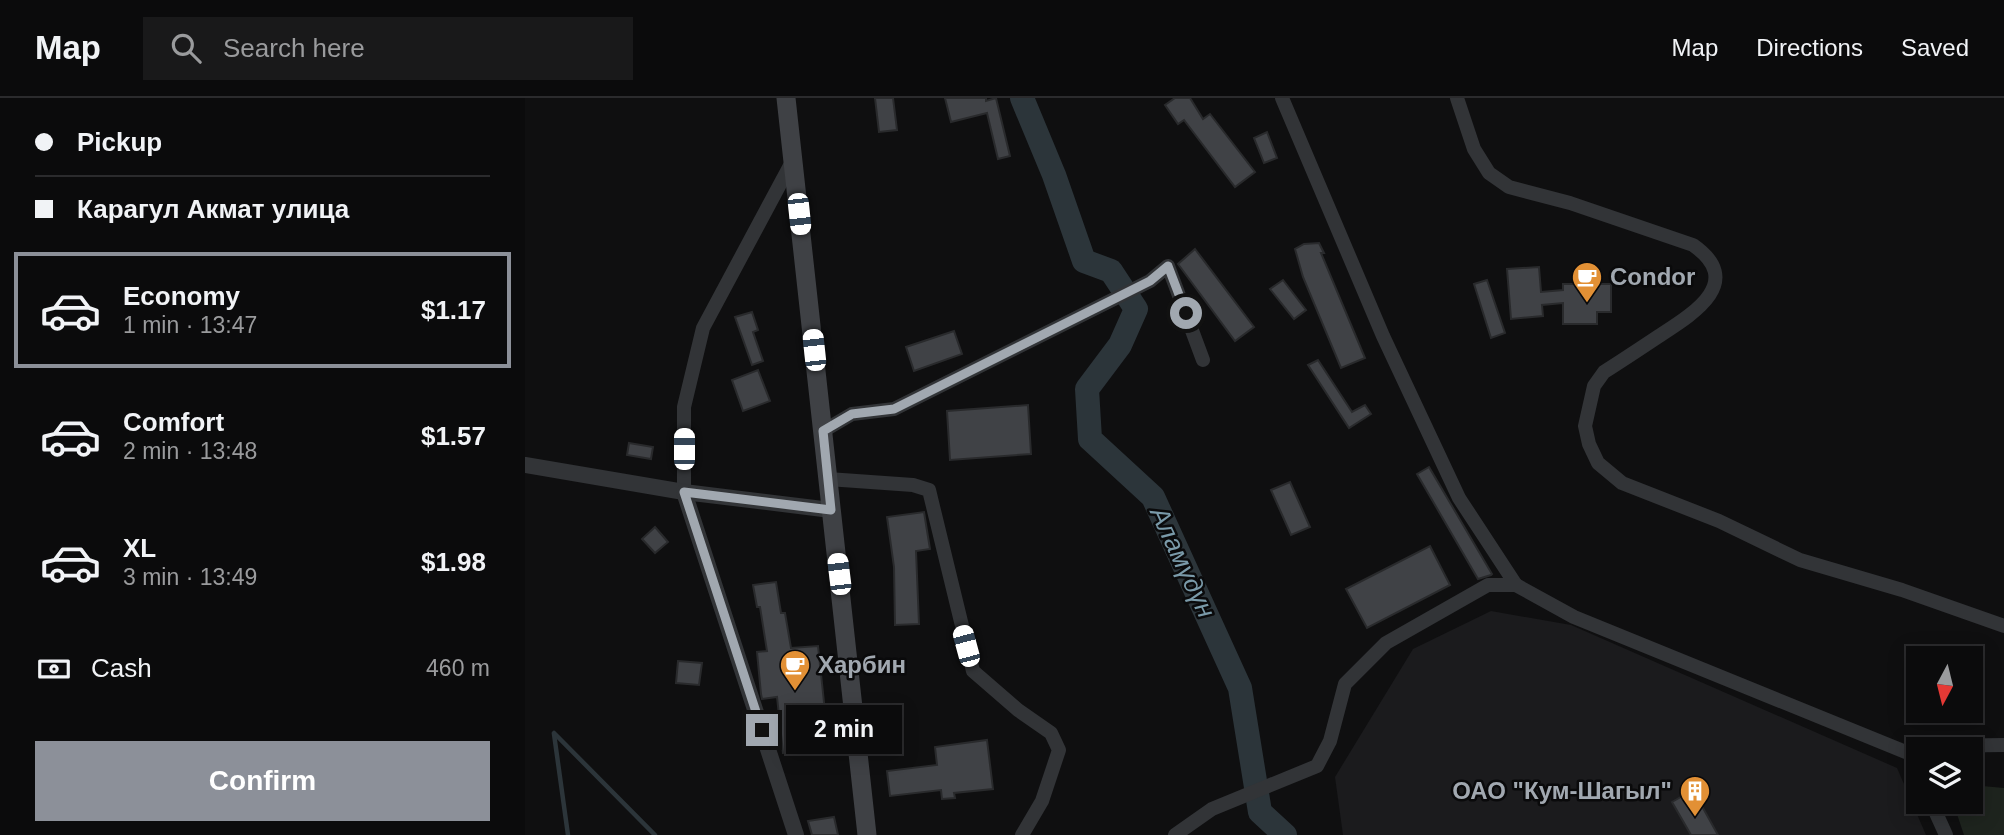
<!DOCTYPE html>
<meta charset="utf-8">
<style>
body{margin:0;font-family:Helvetica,sans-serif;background:#19191a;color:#f1f3f6;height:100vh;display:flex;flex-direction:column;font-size:26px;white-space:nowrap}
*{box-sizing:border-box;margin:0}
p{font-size:23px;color:#9a9b9d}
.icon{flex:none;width:38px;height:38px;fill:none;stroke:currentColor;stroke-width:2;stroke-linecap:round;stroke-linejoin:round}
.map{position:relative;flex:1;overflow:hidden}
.details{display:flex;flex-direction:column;background:#0b0b0c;width:525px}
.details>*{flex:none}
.hud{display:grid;align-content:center;height:154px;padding:0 35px;background:#0b0b0c}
.needle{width:46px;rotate:187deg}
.controls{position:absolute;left:1381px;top:548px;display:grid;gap:14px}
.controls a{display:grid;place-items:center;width:77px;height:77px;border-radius:0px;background:#0b0b0c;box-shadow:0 4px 18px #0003,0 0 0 2px #2b2b2d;font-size:35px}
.end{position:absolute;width:32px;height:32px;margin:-16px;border:9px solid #a1a8b0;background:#111;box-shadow:0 0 0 4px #111}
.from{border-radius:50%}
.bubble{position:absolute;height:49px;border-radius:0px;background:#0b0b0c;box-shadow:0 4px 18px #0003,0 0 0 2px #2b2b2d;font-size:23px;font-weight:700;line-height:49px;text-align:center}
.car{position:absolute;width:21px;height:42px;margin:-21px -10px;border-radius:9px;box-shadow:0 0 5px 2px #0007;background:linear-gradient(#fff 24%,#345 0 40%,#fff 0 76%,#345 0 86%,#fff 0)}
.hud b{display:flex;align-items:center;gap:24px;height:66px;font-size:26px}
.hud b+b{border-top:2px solid #2b2b2d}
.hud i{width:18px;height:18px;background:#f1f3f6}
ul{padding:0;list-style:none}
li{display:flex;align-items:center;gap:21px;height:116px;margin:0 14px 10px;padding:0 21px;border:4px solid transparent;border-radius:0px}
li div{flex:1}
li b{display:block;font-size:26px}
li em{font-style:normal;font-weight:700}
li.current{border-color:#8c9099}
li>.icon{width:63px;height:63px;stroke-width:1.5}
.pay{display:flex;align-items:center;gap:18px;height:77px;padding:0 35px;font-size:26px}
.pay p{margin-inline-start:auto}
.button{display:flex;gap:14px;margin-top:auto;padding:14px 35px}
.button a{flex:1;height:80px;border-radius:0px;background:#8c9099;color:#fff;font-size:28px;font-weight:700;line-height:80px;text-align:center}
header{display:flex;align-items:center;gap:42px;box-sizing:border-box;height:98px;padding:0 35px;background:#0b0b0c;border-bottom:2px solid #2b2b2d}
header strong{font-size:33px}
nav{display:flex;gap:38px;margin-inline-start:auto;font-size:24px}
.search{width:490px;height:63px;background:#19191a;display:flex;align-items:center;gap:18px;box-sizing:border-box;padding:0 24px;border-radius:0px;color:#9a9b9d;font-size:26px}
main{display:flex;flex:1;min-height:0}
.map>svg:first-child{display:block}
</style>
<header>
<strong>Map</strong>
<div class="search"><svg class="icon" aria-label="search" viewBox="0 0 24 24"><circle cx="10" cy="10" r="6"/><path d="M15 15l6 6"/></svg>Search here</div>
<nav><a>Map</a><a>Directions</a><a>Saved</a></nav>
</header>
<main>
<section class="details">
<div class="hud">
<b><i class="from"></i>Pickup</b>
<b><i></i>Карагул Акмат улица</b>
</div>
<ul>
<li class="current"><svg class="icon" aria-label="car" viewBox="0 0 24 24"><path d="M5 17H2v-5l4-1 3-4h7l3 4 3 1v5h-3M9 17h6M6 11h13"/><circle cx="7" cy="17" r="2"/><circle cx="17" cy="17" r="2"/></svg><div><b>Economy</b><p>1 min · 13:47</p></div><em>$1.17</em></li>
<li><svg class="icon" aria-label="car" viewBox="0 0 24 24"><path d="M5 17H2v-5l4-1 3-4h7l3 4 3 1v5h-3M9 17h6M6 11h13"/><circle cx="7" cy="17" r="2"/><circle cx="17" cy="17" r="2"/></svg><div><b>Comfort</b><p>2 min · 13:48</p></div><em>$1.57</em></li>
<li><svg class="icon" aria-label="car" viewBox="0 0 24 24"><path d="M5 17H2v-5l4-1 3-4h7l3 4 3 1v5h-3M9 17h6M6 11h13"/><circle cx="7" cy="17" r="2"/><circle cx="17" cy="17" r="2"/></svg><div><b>XL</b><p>3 min · 13:49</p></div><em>$1.98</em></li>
</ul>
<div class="pay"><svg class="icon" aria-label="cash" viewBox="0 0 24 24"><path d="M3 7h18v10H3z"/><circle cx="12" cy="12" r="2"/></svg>Cash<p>460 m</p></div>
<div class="button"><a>Confirm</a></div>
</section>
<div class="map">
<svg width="1479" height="737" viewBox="0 0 1479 737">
<rect width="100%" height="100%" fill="#0f0f10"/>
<path fill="#1b1b1d" d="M966,513l80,14 326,143 29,67h-583l-8,-58 78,-128z"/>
<path fill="#1e241e" d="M1446,687l33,3v47h-40l-11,-33h18z"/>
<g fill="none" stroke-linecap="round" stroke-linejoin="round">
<g stroke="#2c353a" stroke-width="4.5">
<path d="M29,635l101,102"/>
<path d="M29,636l14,101"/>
</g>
<path stroke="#2c353a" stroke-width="24" d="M497,0l32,77 30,86 27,10 25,38 -16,36 -33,44 3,50 63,58 87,191 20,124 25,23"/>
</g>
<g fill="#404246" stroke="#292a2c" stroke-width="2">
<path d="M350,0h18l4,32 -18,2z"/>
<path d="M420,0h41v3l10,-3 14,58 -12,3 -11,-46 -36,9z"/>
<path d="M650,0h15l13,21 7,-5 45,58 -20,15 -51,-67 -6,4 -13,-19z"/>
<path d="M742,34l10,26 -13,5 -10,-25z"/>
<path d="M794,145l5,10h-3l44,105 -24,10 -38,-91 -8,-28 9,-5z"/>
<path d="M670,151l59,78 -19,14 -57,-77z"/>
<path d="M1014,169l2,25 22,-2v-6h48v28h-14v12h-34v-21l-21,2 1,11 -32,3 -4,-50z"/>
<path d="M758,182l23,30 -12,9 -24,-30z"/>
<path d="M962,182l18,53 -14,5 -17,-54z"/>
<path d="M227,214l6,18 -5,2 10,29 -11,4 -17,-48z"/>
<path d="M429,233l8,23 -48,17 -8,-24z"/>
<path d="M793,262l34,52 13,-7 6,9 -22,14 -41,-63z"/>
<path d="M233,272l12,31 -27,10 -11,-31z"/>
<path d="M503,307l3,49 -81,6 -3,-49z"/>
<path d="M104,345l24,4 -2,12 -24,-4z"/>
<path d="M904,369l63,107 -1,1 -13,4 -61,-105z"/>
<path d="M765,384l20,45 -19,8 -20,-45z"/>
<path d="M399,414l6,37 -14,2 3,73 -24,1 -1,-58 -7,-50z"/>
<path d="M130,429l13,15 -13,11 -13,-14z"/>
<path d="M905,448l20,39 -83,43 -21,-39z"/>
<path d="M251,484l5,31h4l6,35 27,-2 11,103 -46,4 -6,-56 -15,2 -1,-5 -4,-42 10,-1 -7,-44h-3l-4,-22z"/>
<path d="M153,563l24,2 -3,22 -23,-2z"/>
<path d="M462,642l6,49 -39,4 1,5 -13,1 -1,-9 -51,6 -3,-25 50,-6 -2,-18z"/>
<path d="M1168,692l25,45h-27l-19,-33z"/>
<path d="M309,719l4,18h-26l-4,-14z"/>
</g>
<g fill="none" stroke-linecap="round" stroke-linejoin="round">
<g stroke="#323437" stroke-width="14">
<path d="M757,0l101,238 76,162 57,87"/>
<path d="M932,0l17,51 15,24 20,14 61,16 123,42c53,37 0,69 -34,91 -18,12 -36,24 -55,36l-10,14 -9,40 4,18 9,19 24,20 97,38 81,39 102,30 102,36"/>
<path d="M298,333l29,-17 42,-5 256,-128 18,-15 35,94"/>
<path d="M303,381l85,6 16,5 44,181 45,39 33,23 8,17 -17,51 -20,34"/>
<path d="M159,394v-85l19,-79 90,-168"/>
<path d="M1400,651l6,-3 73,-1"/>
<path d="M1406,704l15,33"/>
<path d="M650,737l37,-26 105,-43 13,-25 15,-57 41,-41 102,-58h28l58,32 339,138 5,14"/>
</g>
<g stroke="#323437" stroke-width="16">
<path d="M0,367l159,27 147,18"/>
<path d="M159,394l112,343"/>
</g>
<path stroke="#3f4145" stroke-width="19" d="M261,0l81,737"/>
</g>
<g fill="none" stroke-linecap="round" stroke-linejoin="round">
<path stroke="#a1a8b0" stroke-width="9" d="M237,632l-78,-238 147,18 -8,-79 29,-17 42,-5 256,-128 18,-15 18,47"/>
</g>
<defs>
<g id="cafe-pin" transform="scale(1.575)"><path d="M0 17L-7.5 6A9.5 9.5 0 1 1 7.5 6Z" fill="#e29035" stroke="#0a0a0b"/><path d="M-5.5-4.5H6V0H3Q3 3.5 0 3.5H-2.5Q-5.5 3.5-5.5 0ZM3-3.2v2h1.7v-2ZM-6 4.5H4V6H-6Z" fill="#fff"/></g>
<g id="building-pin" transform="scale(1.575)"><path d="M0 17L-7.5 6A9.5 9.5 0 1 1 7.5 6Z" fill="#e29035" stroke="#0a0a0b"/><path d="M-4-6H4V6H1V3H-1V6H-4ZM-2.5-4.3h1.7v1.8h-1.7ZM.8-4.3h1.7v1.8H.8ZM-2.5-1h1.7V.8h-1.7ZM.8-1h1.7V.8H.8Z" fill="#fff"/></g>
</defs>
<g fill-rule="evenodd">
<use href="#cafe-pin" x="1062" y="179"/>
<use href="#cafe-pin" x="270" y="567"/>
<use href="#building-pin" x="1170" y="693"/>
</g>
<g text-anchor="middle" stroke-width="5" stroke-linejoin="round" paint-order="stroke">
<g font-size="24" font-weight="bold" fill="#a1a8b0" stroke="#0a0a0b" text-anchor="start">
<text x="1085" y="187">Condor</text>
<text x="293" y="575">Харбин</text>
<text x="1147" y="701" text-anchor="end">ОАО "Кум-Шагыл"</text>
</g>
<g font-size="26" font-style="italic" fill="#7a9aa9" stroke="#0a0a0b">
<text transform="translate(658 464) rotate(65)" y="9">Аламүдүн</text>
</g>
</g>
</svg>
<div class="controls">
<a><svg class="needle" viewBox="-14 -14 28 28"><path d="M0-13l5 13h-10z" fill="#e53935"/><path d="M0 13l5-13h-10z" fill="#9a9b9d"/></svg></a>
<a><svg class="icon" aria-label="layers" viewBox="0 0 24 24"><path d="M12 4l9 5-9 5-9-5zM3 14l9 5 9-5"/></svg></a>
</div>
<i class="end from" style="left:661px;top:215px"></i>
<i class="end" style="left:237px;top:632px"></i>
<div class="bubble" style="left:261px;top:607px;width:116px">2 min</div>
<i class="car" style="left:274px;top:116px;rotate:174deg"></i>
<i class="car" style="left:289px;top:252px;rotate:354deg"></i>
<i class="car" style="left:159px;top:351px;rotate:0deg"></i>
<i class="car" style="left:314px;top:476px;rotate:353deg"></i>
<i class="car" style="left:441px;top:548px;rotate:345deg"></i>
</div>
</main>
